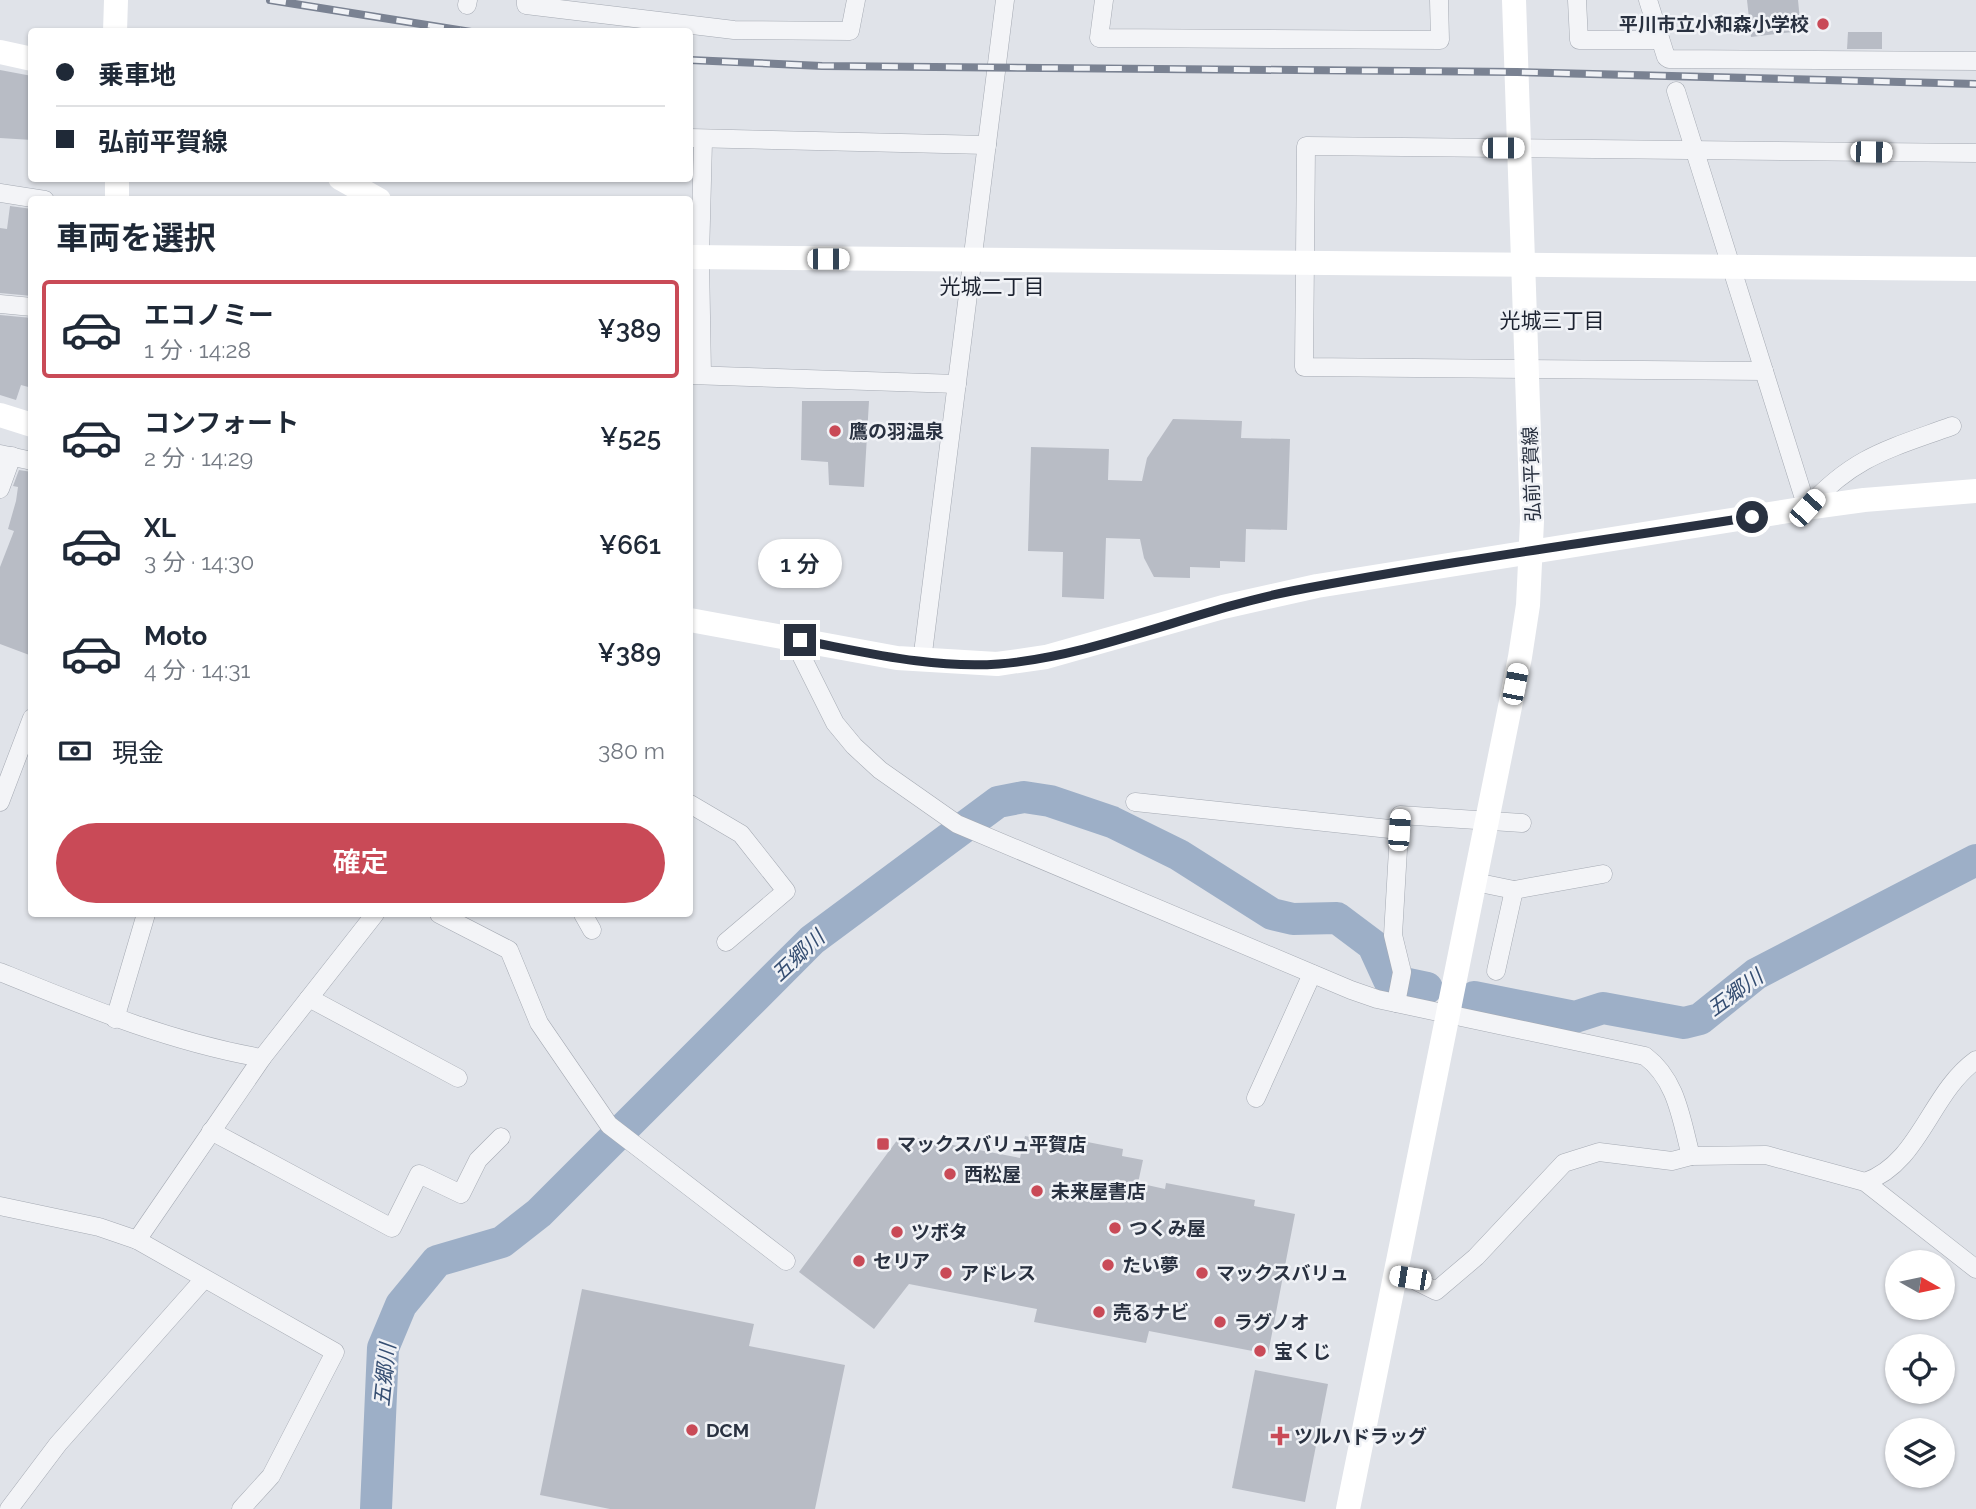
<!DOCTYPE html>
<html lang="ja">
<meta charset="utf-8">
<style>
body{margin:0;font-family:Raleway,"Noto Sans JP",sans-serif;background:#f2f2f3;color:#1f2937;height:100vh;display:flex;flex-direction:column;font-size:26px;white-space:nowrap}
*{box-sizing:border-box;margin:0}
p{font-size:23px;color:#747a83}
.icon{flex:none;width:38px;height:38px;fill:none;stroke:currentColor;stroke-width:2;stroke-linecap:round;stroke-linejoin:round}
.map{position:relative;flex:1;overflow:hidden}
.panel{position:absolute;left:28px;top:196px;width:665px;height:721px;display:flex;flex-direction:column;background:#fff;border-radius:7px;box-shadow:0 2px 5px #0004}
.panel>*{flex:none}
.top-card{position:absolute;left:28px;top:28px;width:665px;height:154px;border-radius:7px;box-shadow:0 2px 5px #0004;display:grid;align-content:center;height:154px;padding:0 28px;background:#fff}
.needle{width:46px;rotate:99deg}
.tools{position:absolute;left:1885px;top:1250px;display:grid;gap:14px}
.tools a{display:grid;place-items:center;width:70px;height:70px;border-radius:50%;background:#fff;box-shadow:0 2px 5px #0004;font-size:35px}
.end{position:absolute;width:32px;height:32px;margin:-16px;border:9px solid #293140;background:#fff;box-shadow:0 0 0 4px #fff}
.from{border-radius:50%}
.bubble{position:absolute;height:49px;border-radius:24px;background:#fff;box-shadow:0 2px 5px #0004;font-size:23px;font-weight:600;line-height:49px;text-align:center}
.car{position:absolute;width:21px;height:42px;margin:-21px -10px;border-radius:9px;box-shadow:0 0 5px 2px #0007;background:linear-gradient(#fff 24%,#345 0 40%,#fff 0 76%,#345 0 86%,#fff 0)}
.top-card b{display:flex;align-items:center;gap:24px;height:66px;font-size:26px}
.top-card b+b{border-top:2px solid #e0e1e3}
.top-card i{width:18px;height:18px;background:#1f2937}
ul{padding:0;list-style:none}
li{display:flex;align-items:center;gap:21px;height:98px;margin:0 14px 10px;padding:0 14px;border:4px solid transparent;border-radius:7px}
li div{flex:1}
li b{display:block;font-size:26px}
li em{font-style:normal;font-weight:600}
li.selected{border-color:#c94a57}
li>.icon{width:63px;height:63px;stroke-width:1.5}
h2{padding:0 28px;font-size:32px;line-height:84px}
.pay{display:flex;align-items:center;gap:18px;height:77px;padding:0 28px;font-size:26px}
.pay p{margin-inline-start:auto}
.action{display:flex;gap:14px;margin-top:auto;padding:14px 28px}
.action a{flex:1;height:80px;border-radius:42px;background:#c94a57;color:#fff;font-size:28px;font-weight:600;line-height:80px;text-align:center}
.map>svg:first-child{display:block}
</style>
<div class="map">
<svg width="1976" height="1509" viewBox="0 0 1976 1509">
<rect width="100%" height="100%" fill="#e0e3e9"/>
<g fill="none" stroke-linecap="round" stroke-linejoin="round">
<g stroke="#9dafc7" stroke-width="32">
<path d="M1474,997l101,20 28,-9 81,15 16,-4 56,-45 220,-114"/>
<path d="M376,1509l7,-161 18,-43 36,-44 65,-19 37,-29 273,-273 186,-138 26,-5 26,4 62,21 67,33 93,59 21,5 44,-1 36,27 16,35 38,8"/>
</g>
</g>
<g fill="#b8bcc5">
<path d="M1747,0h51l3,31 -50,6z"/>
<path d="M1848,32h34v17h-35z"/>
<path d="M0,70l32,6v64l-32,-2z"/>
<path d="M10,206l22,3v87l-32,-3v-65l7,1z"/>
<path d="M0,315l32,3v70l-11,-3 -5,15 -16,-5z"/>
<path d="M802,401h67l-5,86 -35,-2 -1,-23 -27,-2z"/>
<path d="M1173,419l69,2 -1,17 49,1 -3,91 -41,-1 -1,33 -25,-1v7l-30,-1v11l-36,-1 -10,-19 -4,-19 -34,-1 -2,61 -42,-2 1,-45 -35,-1 3,-104 78,2 -1,31 34,1 5,-23z"/>
<path d="M19,470l13,2v184l-32,-12v-77l14,-36 -6,-2 8,-28 2,-14 -5,-1z"/>
<path d="M901,1135l119,23 5,-22 26,5 1,-6 71,14 -1,7 21,4 -5,23 27,6 1,-6 89,17 -1,6 41,8 -27,140 -119,-23 -3,12 -112,-21 3,-13 -128,-25 -35,45 -75,-57z"/>
<path d="M582,1289l172,35 -5,22 96,19 -30,144h-205l-70,-14z"/>
<path d="M1255,1370l73,14 -23,118 -73,-14z"/>
</g>
<g fill="none" stroke-linecap="round" stroke-linejoin="round">
<g stroke="#a5aab3" stroke-width="19">
<g id="street">
<path d="M526,0v5l208,25 116,1 6,-31"/>
<path d="M1104,0l-5,38 341,2 -1,-40"/>
<path d="M1577,0l2,40h81"/>
<path d="M1648,0l18,57 3,2 307,2"/>
<path d="M467,5l1,-5"/>
<path d="M1676,91l131,417"/>
<path d="M690,138l297,7"/>
<path d="M0,193l45,7"/>
<path d="M0,304l32,3"/>
<path d="M1764,371l-460,-4 2,-221 670,7"/>
<path d="M690,375l267,9"/>
<path d="M702,375l-2,-117 3,-117"/>
<path d="M0,454l32,7"/>
<path d="M0,489l12,-33"/>
<path d="M1807,508c47,-52 82,-59 145,-82"/>
<path d="M800,640l-1,11 36,72 19,23 26,24 77,54 394,166 26,9 268,57c32,24 36,63 46,100"/>
<path d="M922,661l83,-661"/>
<path d="M0,802l32,-84"/>
<path d="M1135,802l264,28"/>
<path d="M690,804l51,30 45,57 -60,51"/>
<path d="M1475,882l39,8 89,-16"/>
<path d="M439,914l70,36 30,73 70,102 177,136"/>
<path d="M583,914l9,16"/>
<path d="M1496,971l18,-81"/>
<path d="M0,972c86,35 170,70 262,86"/>
<path d="M309,998l149,80"/>
<path d="M1396,1003l6,-31 -9,-37 7,-120 122,8"/>
<path d="M115,1019l31,-105"/>
<path d="M1256,1098l56,-124"/>
<path d="M211,1131l181,97 27,-54 42,20 17,-34 23,-23"/>
<path d="M1865,1182c55,-19 65,-89 111,-122"/>
<path d="M0,1206l99,21 38,13 198,112 -64,124 -30,33"/>
<path d="M137,1240l125,-182 113,-144"/>
<path d="M1395,1276l15,2 26,13 40,-34 88,-94 35,-11 73,9 19,-5 75,-1 99,27 111,87"/>
<path d="M9,1509l49,-65 146,-165"/>
</g>
</g>
<use href="#street" stroke="#f3f4f7" stroke-width="18"/>
<g stroke="#fff" stroke-width="24">
<path d="M115,32l1,-32"/>
<path d="M0,52l32,7"/>
<path d="M117,178v22"/>
<path d="M340,178l39,22"/>
<path d="M690,257l1286,12"/>
<path d="M0,415l32,10"/>
<path d="M690,620l207,38 100,6 49,-7 177,-50 94,-21 490,-78 57,-8 112,-9"/>
<path d="M1348,1509l172,-852 8,-52 4,-84 -18,-521"/>
</g>
<g stroke="#7a8292" stroke-width="8">
<g id="rail">
<path d="M270,0l201,32"/>
<path d="M690,60l132,6 695,6 459,12"/>
</g>
</g>
<use href="#rail" stroke="#f0f2f6" stroke-width="5" stroke-dasharray="16" stroke-linecap="butt"/>
</g>
<g fill="none" stroke-linecap="round" stroke-linejoin="round">
<path stroke="#293140" stroke-width="9" d="M800,640c65,12 132,29 199,24 97,-8 196,-54 293,-73 152,-29 307,-50 460,-74"/>
</g>
<g fill="#c94a57" stroke="#f0f2f6" stroke-width="2.5">
<circle cx="1823" cy="24" r="7"/>
<circle cx="835" cy="431" r="7"/>
<rect x="876" y="1137" width="14" height="14" rx="3.5"/>
<circle cx="950" cy="1174" r="7"/>
<circle cx="1037" cy="1191" r="7"/>
<circle cx="1115" cy="1228" r="7"/>
<circle cx="897" cy="1232" r="7"/>
<circle cx="859" cy="1261" r="7"/>
<circle cx="1108" cy="1265" r="7"/>
<circle cx="946" cy="1273" r="7"/>
<circle cx="1202" cy="1273" r="7"/>
<circle cx="1099" cy="1312" r="7"/>
<circle cx="1220" cy="1322" r="7"/>
<circle cx="1260" cy="1351" r="7"/>
<circle cx="692" cy="1430" r="7"/>
<path d="M1276.5 1425.5h7v7h7v7h-7v7h-7v-7h-7v-7h7z"/>
</g>
<g text-anchor="middle" stroke-width="5" stroke-linejoin="round" paint-order="stroke">
<g font-size="19" font-weight="bold" fill="#293140" stroke="#f0f2f6" text-anchor="start">
<text x="1809" y="31" text-anchor="end">平川市立小和森小学校</text>
<text x="849" y="438">鷹の羽温泉</text>
<text x="897" y="1151">マックスバリュ平賀店</text>
<text x="964" y="1181">西松屋</text>
<text x="1051" y="1198">未来屋書店</text>
<text x="1129" y="1235">つくみ屋</text>
<text x="911" y="1239">ツボタ</text>
<text x="873" y="1268">セリア</text>
<text x="1122" y="1272">たい夢</text>
<text x="960" y="1280">アドレス</text>
<text x="1216" y="1280">マックスバリュ</text>
<text x="1113" y="1319">売るナビ</text>
<text x="1234" y="1329">ラグノオ</text>
<text x="1274" y="1358">宝くじ</text>
<text x="706" y="1437">DCM</text>
<text x="1294" y="1443">ツルハドラッグ</text>
</g>
<g font-size="19" fill="#293140" stroke="#f0f2f6">
<text transform="translate(1531 474) rotate(-92)" y="7">弘前平賀線</text>
</g>
<g font-size="21" fill="#1c2230" stroke="#f0f2f6">
<text x="992" y="294">光城二丁目</text>
<text x="1552" y="328">光城三丁目</text>
</g>
<g font-size="21" font-style="italic" fill="#354e72" stroke="#f0f2f6">
<text transform="translate(798 956) rotate(-43)" y="7">五郷川</text>
<text transform="translate(1735 993) rotate(-36)" y="7">五郷川</text>
<text transform="translate(385 1375) rotate(-84)" y="7">五郷川</text>
</g>
</g>
</svg>
<div class="tools">
<a><svg class="needle" viewBox="-14 -14 28 28"><path d="M0-13l5 13h-10z" fill="#e53935"/><path d="M0 13l5-13h-10z" fill="#747a83"/></svg></a>
<a><svg class="icon" aria-label="locate" viewBox="0 0 24 24"><circle cx="12" cy="12" r="6"/><path d="M12 2v4M12 18v4M2 12h4M18 12h4"/></svg></a>
<a><svg class="icon" aria-label="layers" viewBox="0 0 24 24"><path d="M12 4l9 5-9 5-9-5zM3 14l9 5 9-5"/></svg></a>
</div>
<i class="end from" style="left:1752px;top:517px"></i>
<i class="end" style="left:800px;top:640px"></i>
<div class="bubble" style="left:758px;top:539px;width:84px">1 分</div>
<i class="car" style="left:1503px;top:148px;rotate:90deg"></i>
<i class="car" style="left:1871px;top:152px;rotate:91deg"></i>
<i class="car" style="left:828px;top:259px;rotate:90deg"></i>
<i class="car" style="left:1807px;top:508px;rotate:42deg"></i>
<i class="car" style="left:1515px;top:684px;rotate:11deg"></i>
<i class="car" style="left:1399px;top:830px;rotate:4deg"></i>
<i class="car" style="left:1410px;top:1278px;rotate:279deg"></i>
<div class="top-card">
<b><i class="from"></i>乗車地</b>
<b><i></i>弘前平賀線</b>
</div>
<section class="panel">
<h2>車両を選択</h2>
<ul>
<li class="selected"><svg class="icon" aria-label="car" viewBox="0 0 24 24"><path d="M5 17H2v-5l4-1 3-4h7l3 4 3 1v5h-3M9 17h6M6 11h13"/><circle cx="7" cy="17" r="2"/><circle cx="17" cy="17" r="2"/></svg><div><b>エコノミー</b><p>1 分 · 14:28</p></div><em>¥389</em></li>
<li><svg class="icon" aria-label="car" viewBox="0 0 24 24"><path d="M5 17H2v-5l4-1 3-4h7l3 4 3 1v5h-3M9 17h6M6 11h13"/><circle cx="7" cy="17" r="2"/><circle cx="17" cy="17" r="2"/></svg><div><b>コンフォート</b><p>2 分 · 14:29</p></div><em>¥525</em></li>
<li><svg class="icon" aria-label="car" viewBox="0 0 24 24"><path d="M5 17H2v-5l4-1 3-4h7l3 4 3 1v5h-3M9 17h6M6 11h13"/><circle cx="7" cy="17" r="2"/><circle cx="17" cy="17" r="2"/></svg><div><b>XL</b><p>3 分 · 14:30</p></div><em>¥661</em></li>
<li><svg class="icon" aria-label="car" viewBox="0 0 24 24"><path d="M5 17H2v-5l4-1 3-4h7l3 4 3 1v5h-3M9 17h6M6 11h13"/><circle cx="7" cy="17" r="2"/><circle cx="17" cy="17" r="2"/></svg><div><b>Moto</b><p>4 分 · 14:31</p></div><em>¥389</em></li>
</ul>
<div class="pay"><svg class="icon" aria-label="cash" viewBox="0 0 24 24"><path d="M3 7h18v10H3z"/><circle cx="12" cy="12" r="2"/></svg>現金<p>380 m</p></div>
<div class="action"><a>確定</a></div>
</section>
</div>
